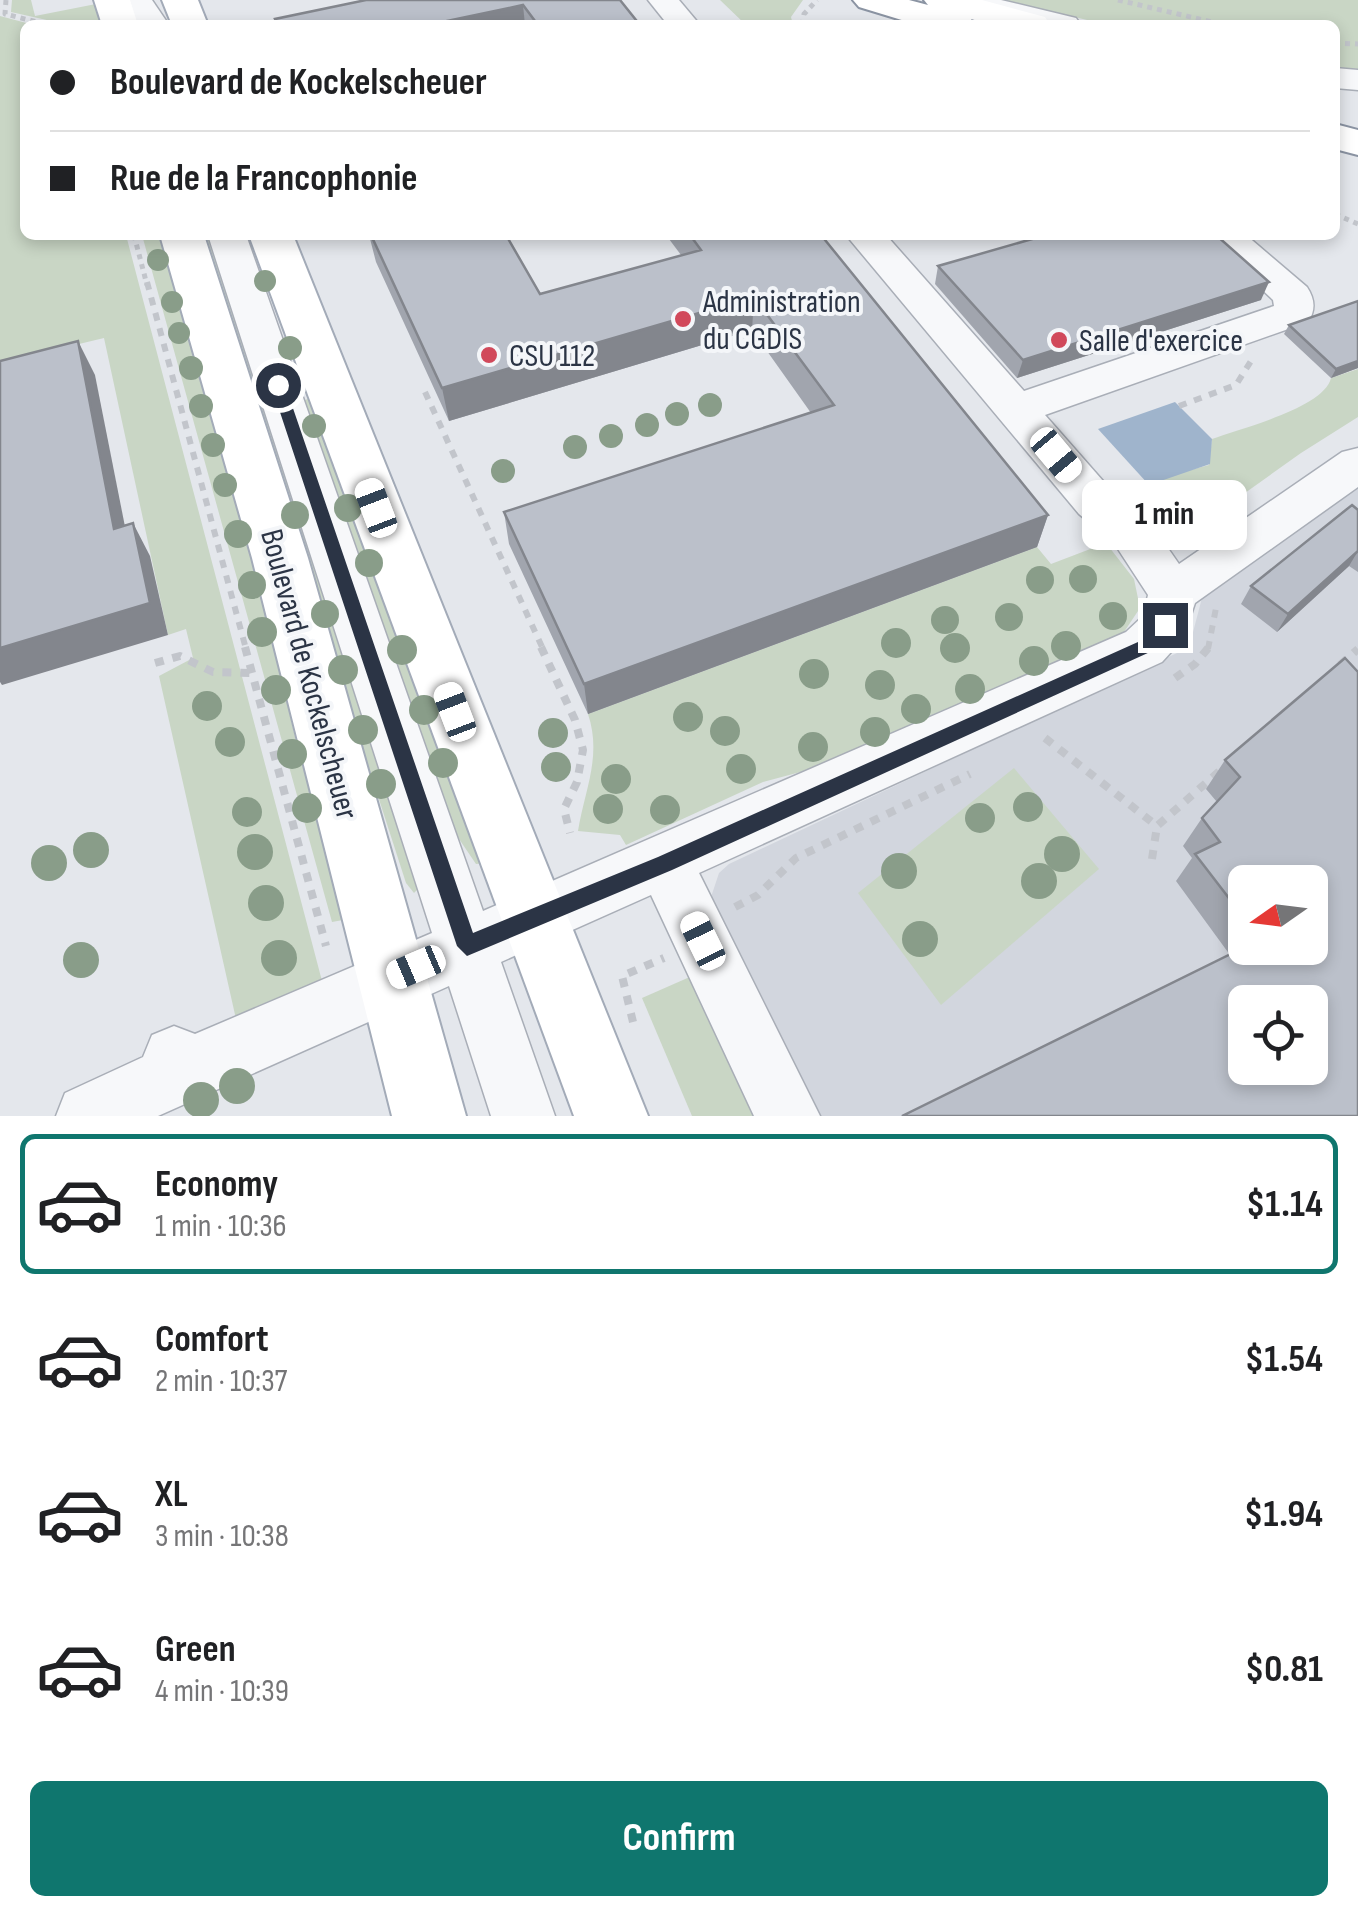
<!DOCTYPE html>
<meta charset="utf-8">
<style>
body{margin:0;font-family:"Sofia Sans Condensed",sans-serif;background:#f2f2f2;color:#202124;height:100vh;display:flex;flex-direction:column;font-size:38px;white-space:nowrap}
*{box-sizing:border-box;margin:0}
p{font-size:32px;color:#757577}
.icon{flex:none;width:55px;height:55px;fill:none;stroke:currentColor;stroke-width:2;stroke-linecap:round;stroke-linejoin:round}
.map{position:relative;height:1116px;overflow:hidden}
.details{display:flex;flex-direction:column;background:#fff;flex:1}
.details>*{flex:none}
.guide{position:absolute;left:20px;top:20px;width:1320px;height:220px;border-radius:15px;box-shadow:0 5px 15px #0003;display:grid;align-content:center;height:220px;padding:0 30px;background:#fff}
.needle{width:65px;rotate:256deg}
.tools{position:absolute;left:1228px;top:865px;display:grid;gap:20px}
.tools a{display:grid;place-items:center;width:100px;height:100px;border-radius:15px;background:#fff;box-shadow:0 5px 15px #0003;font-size:50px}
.end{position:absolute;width:45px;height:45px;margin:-22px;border:12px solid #2b3445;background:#fff;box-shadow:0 0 0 5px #fff}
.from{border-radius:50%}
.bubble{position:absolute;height:70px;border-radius:15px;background:#fff;box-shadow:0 5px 15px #0003;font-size:32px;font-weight:700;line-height:70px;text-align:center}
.car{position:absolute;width:30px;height:60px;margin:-30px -15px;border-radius:12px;box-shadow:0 0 8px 2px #0007;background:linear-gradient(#fff 24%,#345 0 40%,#fff 0 76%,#345 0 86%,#fff 0)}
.guide b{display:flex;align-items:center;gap:35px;height:95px;font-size:38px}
.guide b+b{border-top:2px solid #e0e0e0}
.guide i{width:25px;height:25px;background:#202124}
ul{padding:18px 0 0;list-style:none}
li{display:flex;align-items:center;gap:30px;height:140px;margin:0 20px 15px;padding:0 10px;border:5px solid transparent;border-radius:15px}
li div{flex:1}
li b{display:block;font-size:38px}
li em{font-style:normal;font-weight:700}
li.on{border-color:#0f766e}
li>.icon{width:90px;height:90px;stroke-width:1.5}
.button{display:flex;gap:20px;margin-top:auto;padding:20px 30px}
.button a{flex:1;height:115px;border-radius:15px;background:#0f766e;color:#fff;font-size:40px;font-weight:700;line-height:115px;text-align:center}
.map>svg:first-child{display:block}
</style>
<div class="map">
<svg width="1358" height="1116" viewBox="0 0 1358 1116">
<rect width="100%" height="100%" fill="#e4e7ec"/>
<path fill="#d2d6de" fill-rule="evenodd" d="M1358,481v635h-546l-93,-194 -8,-25 8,-24 10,-9 448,-211 15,-17 11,-42zM1245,882h65v66h-65zM1245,1002h65v66h-65z"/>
<g fill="#c9d6c5">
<path d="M12,0h19l4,16 61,-12 7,21h-34l-58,-13z"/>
<path d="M720,0h83l-12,17 2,8h-47z"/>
<path d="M1004,0h354v69l-23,-2v-42h-227z"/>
<path d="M0,16l34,9h-9v210h101l196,746 -84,47 -79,-352 34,-18 -7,-29 -18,6 -64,-297 -104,25z"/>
<path d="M142,235h23l51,166 79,336 48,183 -11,2z"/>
<path d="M197,235h10l215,650 -8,8 -8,-10z"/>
<path d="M1358,369v48l-57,36 -122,87 -16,1 -47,-51 93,-25 3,-26c29,-11 112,-31 119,-61z"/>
<path d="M314,397l173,466 -11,1 -21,-31 -153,-432z"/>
<path d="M1106,543l28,36 6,29 -16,24 -28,18 -247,109 -86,23 -137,63 -6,-10 -42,-4c7,-42 24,-75 10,-117l449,-167 14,17z"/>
<path d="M1014,768l85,101 -158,136 -83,-112z"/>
<path d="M692,976l62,140h-62l-50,-118z"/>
</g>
<path fill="#9fb4cc" d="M1175,402l37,37 -2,25 -61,21 -51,-56z"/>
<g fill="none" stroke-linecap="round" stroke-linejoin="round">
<g stroke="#a9aeb7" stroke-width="3">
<g id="minor">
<path d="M122,0h30l17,25h-32z"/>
<path d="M648,0h31l21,25h-32z"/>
<path d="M948,0h53l75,18 5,7h-54l-75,-19z"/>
<path d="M1335,68l23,2v20l-23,-2z"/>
<path d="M208,235h38l237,676 643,-279 17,-16 5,-21 -34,-52 -35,-29 -233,-279h40l138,156 250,-85 -1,-6 -69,-65h42l61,52c8,12 9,23 1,35l-263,93 66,75 36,28 32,46 163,-112 16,-4v39l-163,116 -12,36 -21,23 -463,211 121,243h-66l-103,-221 -150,67 54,154h-64l-42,-130 -291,130h-102l9,-23 78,-36 9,-22 22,-9 21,8 237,-101z"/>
</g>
</g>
<g stroke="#a3abb8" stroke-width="4">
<g id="major">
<path d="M94,0h36l8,25h-36z"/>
<path d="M162,0h36l10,25h-36z"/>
<path d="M160,235h44l104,323 158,558h-74l-140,-558z"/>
<path d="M249,235h44l355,881h-74z"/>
</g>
</g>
<g stroke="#8b94a3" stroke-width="4">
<g id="highway">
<path d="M853,0h56l19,5 -4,-5h58l63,17 5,8h-58l-21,-6 4,6h-57l-59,-18z"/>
<path d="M1335,124l23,6v25l-23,-6z"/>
</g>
</g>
<g stroke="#c2c5cb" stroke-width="5" stroke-dasharray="5 5" stroke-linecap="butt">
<path d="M6,0l-1,14 44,11"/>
<path d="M1118,0l107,25"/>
<path d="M802,25l2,-11 13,-14"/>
<path d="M1335,43l23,1"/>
<path d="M1335,214l23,10"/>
<path d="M134,235l13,50"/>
</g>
<g stroke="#c2c5cb" stroke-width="6" stroke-dasharray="8 8" stroke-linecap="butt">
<path d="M147,282l99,367"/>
<path d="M425,392l118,257"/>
<path d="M1179,406l57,-21 15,-24"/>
<path d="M1208,649l8,-41"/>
</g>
<g stroke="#c2c5cb" stroke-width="8" stroke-dasharray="9 9" stroke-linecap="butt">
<path d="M245,647l81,299"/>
<path d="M541,647l34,73 8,30 -6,32 -13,27 6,24"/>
<path d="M155,663l25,-7 33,16 39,1"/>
<path d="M1340,665l18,-16"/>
<path d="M1175,678l20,-14 14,-17"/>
<path d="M1045,738l112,88 65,-57"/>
<path d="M1152,859l5,-33"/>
<path d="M735,907l23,-12 38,-37 174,-84"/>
<path d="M633,1022l-11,-46 42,-18"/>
</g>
<use href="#minor" fill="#f7f8fa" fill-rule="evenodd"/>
<use href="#major" fill="#fff" fill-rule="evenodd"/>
<use href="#highway" fill="#fff" fill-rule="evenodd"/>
</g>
<g fill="#899d89">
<circle cx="158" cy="260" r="11"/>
<circle cx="265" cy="281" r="11"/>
<circle cx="172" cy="302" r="11"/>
<circle cx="179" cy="333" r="11"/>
<circle cx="290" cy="348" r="12"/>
<circle cx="191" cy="368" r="12"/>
<circle cx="710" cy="405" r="12"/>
<circle cx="201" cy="406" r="12"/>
<circle cx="677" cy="414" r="12"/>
<circle cx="647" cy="425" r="12"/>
<circle cx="314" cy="426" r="12"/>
<circle cx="611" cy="436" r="12"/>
<circle cx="213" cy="445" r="12"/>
<circle cx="575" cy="447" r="12"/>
<circle cx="503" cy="471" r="12"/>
<circle cx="225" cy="485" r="12"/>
<circle cx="348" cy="508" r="14"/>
<circle cx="295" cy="515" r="14"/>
<circle cx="1168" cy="520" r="14"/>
<circle cx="238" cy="534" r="14"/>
<circle cx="369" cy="563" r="14"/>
<circle cx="1083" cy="579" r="14"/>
<circle cx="1040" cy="580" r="14"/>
<circle cx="252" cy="585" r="14"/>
<circle cx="325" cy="614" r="14"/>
<circle cx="1113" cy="616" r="14"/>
<circle cx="1009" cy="617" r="14"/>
<circle cx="945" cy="620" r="14"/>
<circle cx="262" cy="632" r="15"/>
<circle cx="896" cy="643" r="15"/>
<circle cx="1066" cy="646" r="15"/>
<circle cx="955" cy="648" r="15"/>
<circle cx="402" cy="650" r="15"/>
<circle cx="1034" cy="661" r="15"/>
<circle cx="343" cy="670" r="15"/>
<circle cx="814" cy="674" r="15"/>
<circle cx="880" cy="685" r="15"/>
<circle cx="970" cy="689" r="15"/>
<circle cx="276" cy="690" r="15"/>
<circle cx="207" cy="706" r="15"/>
<circle cx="916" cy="709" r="15"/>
<circle cx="424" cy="710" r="15"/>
<circle cx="688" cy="717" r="15"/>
<circle cx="363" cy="730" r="15"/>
<circle cx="725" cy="731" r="15"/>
<circle cx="875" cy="732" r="15"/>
<circle cx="553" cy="733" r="15"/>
<circle cx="230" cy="742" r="15"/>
<circle cx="813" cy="747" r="15"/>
<circle cx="292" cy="754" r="15"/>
<circle cx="443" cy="763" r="15"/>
<circle cx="556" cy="767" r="15"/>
<circle cx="741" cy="769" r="15"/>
<circle cx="616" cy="779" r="15"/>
<circle cx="381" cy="784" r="15"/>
<circle cx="1028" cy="807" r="15"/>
<circle cx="307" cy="808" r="15"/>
<circle cx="608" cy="809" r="15"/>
<circle cx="665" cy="810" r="15"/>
<circle cx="247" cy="812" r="15"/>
<circle cx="980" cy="818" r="15"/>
<circle cx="91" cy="850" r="18"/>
<circle cx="255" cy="852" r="18"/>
<circle cx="1062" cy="854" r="18"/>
<circle cx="49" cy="863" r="18"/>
<circle cx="899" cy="871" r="18"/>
<circle cx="1039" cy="881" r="18"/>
<circle cx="266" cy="903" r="18"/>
<circle cx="920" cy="939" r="18"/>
<circle cx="279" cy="958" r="18"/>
<circle cx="81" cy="960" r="18"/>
<circle cx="237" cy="1086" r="18"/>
<circle cx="201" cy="1100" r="18"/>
</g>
<g fill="#a1a5ae" fill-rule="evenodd">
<path d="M620,0l20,25h-364l-1,-6z"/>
<path d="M369,235h137l34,59 141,-39 -15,-20h155l227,280 -11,32 -449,167 -79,-170 -5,-32 307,-99 -59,-83 -303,91 -73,-159z"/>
<path d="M938,266l323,34 -244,78 -82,-94z"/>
<path d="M1289,325l69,43 -27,10 -47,-44z"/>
<path d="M1358,510v62l-9,-6 -72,66 -36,-28 10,-18z"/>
<path d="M1358,672v444l-128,-161 -54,-74 16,-23 -9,-12 19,-28 15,-16 -11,-13 19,-29zM1245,882l65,66h-65z"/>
</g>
<g fill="#83868d">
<path d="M523,5l2,20h-97z"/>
<path d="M1269,282l-8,18 -244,78 6,-18z"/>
<path d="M754,297l-2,33 -303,91 -7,-33z"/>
<path d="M78,341l17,34 37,187 -18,-33z"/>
<path d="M1358,361v7l-27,10 5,-9z"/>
<path d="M1048,515l-11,32 -449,167 -4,-30z"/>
<path d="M133,523l17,33 18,79 -166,50 -2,-3v-34z"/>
<path d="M1358,551l-9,15 -72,66 11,-18z"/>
</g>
<g fill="#bbc0ca" stroke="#83868d" stroke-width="2.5" fill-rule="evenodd">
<path d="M366,0h254l20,25h-102l-15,-20 -95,20h-150l-3,-6z"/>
<path d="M371,235h135l34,59 161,-44 -11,-15h131l227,280 -464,169 -80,-172 330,-107 -80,-108 -312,91z"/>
<path d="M1046,235h170l53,47 -246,78 -85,-94z"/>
<path d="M1358,301v60l-22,8 -47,-44z"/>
<path d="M78,341l36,188 19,-6 17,80 -150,45v-287z"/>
<path d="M1352,505l6,5v41l-70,63 -37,-28z"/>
<path d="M1345,658l13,14v444h-456l343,-169 65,1v-66h-65v37l-50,-65 25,-12 -18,-24 38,-41 -15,-17zM1245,1002h65v66h-65z"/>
</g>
<path fill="#2b3445" d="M278,380l7,5 188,548 185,-76 480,-215 27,-24 8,7 -23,27 -478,218 -205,86 -10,-10 -186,-561z"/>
<g fill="#d1495b" stroke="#f4f6f9" stroke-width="4">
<circle cx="683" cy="319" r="10"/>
<circle cx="1059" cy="340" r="10"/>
<circle cx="489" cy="355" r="10"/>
</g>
<g text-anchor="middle" stroke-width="8" stroke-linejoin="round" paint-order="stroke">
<g font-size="32" fill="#2b3445" stroke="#f4f6f9" text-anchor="start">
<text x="703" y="312">Administration<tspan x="703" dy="37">du CGDIS</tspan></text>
<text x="1079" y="351">Salle d'exercice</text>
<text x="509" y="366">CSU 112</text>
</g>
<g font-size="32" fill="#2b3445" stroke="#f4f6f9">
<text transform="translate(310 674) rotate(75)" y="11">Boulevard de Kockelscheuer</text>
</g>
</g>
</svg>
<div class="tools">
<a><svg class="needle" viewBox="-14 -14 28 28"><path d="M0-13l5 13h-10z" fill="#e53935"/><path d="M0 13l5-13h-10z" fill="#757577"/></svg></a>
<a><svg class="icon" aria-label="locate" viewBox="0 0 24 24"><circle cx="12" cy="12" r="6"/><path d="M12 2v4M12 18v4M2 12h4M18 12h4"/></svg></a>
</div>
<i class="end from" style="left:278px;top:385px"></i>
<i class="end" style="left:1165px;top:625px"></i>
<div class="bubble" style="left:1082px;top:480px;width:165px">1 min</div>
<i class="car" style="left:1056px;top:455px;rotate:140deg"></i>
<i class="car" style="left:376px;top:508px;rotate:339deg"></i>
<i class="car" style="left:455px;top:712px;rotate:339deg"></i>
<i class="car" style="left:703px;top:941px;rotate:334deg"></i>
<i class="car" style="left:416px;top:967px;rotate:247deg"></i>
<div class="guide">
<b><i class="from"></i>Boulevard de Kockelscheuer</b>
<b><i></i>Rue de la Francophonie</b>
</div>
</div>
<section class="details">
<ul>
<li class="on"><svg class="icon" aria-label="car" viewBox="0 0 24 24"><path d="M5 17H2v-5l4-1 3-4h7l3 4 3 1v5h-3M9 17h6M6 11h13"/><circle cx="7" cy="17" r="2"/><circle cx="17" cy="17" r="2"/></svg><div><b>Economy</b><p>1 min · 10:36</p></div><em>$1.14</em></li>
<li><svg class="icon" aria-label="car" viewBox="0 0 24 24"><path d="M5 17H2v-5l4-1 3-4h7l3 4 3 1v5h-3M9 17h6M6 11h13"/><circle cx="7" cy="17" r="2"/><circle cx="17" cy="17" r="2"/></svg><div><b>Comfort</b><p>2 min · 10:37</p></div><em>$1.54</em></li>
<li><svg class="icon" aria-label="car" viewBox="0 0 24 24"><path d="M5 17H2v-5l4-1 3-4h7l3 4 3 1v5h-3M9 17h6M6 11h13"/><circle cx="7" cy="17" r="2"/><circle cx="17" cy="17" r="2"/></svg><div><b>XL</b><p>3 min · 10:38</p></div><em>$1.94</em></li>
<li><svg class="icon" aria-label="car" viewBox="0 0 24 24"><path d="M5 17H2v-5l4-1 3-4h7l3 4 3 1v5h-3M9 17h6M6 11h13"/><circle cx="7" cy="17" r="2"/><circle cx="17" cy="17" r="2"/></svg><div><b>Green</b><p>4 min · 10:39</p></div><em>$0.81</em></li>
</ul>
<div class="button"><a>Confirm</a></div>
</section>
